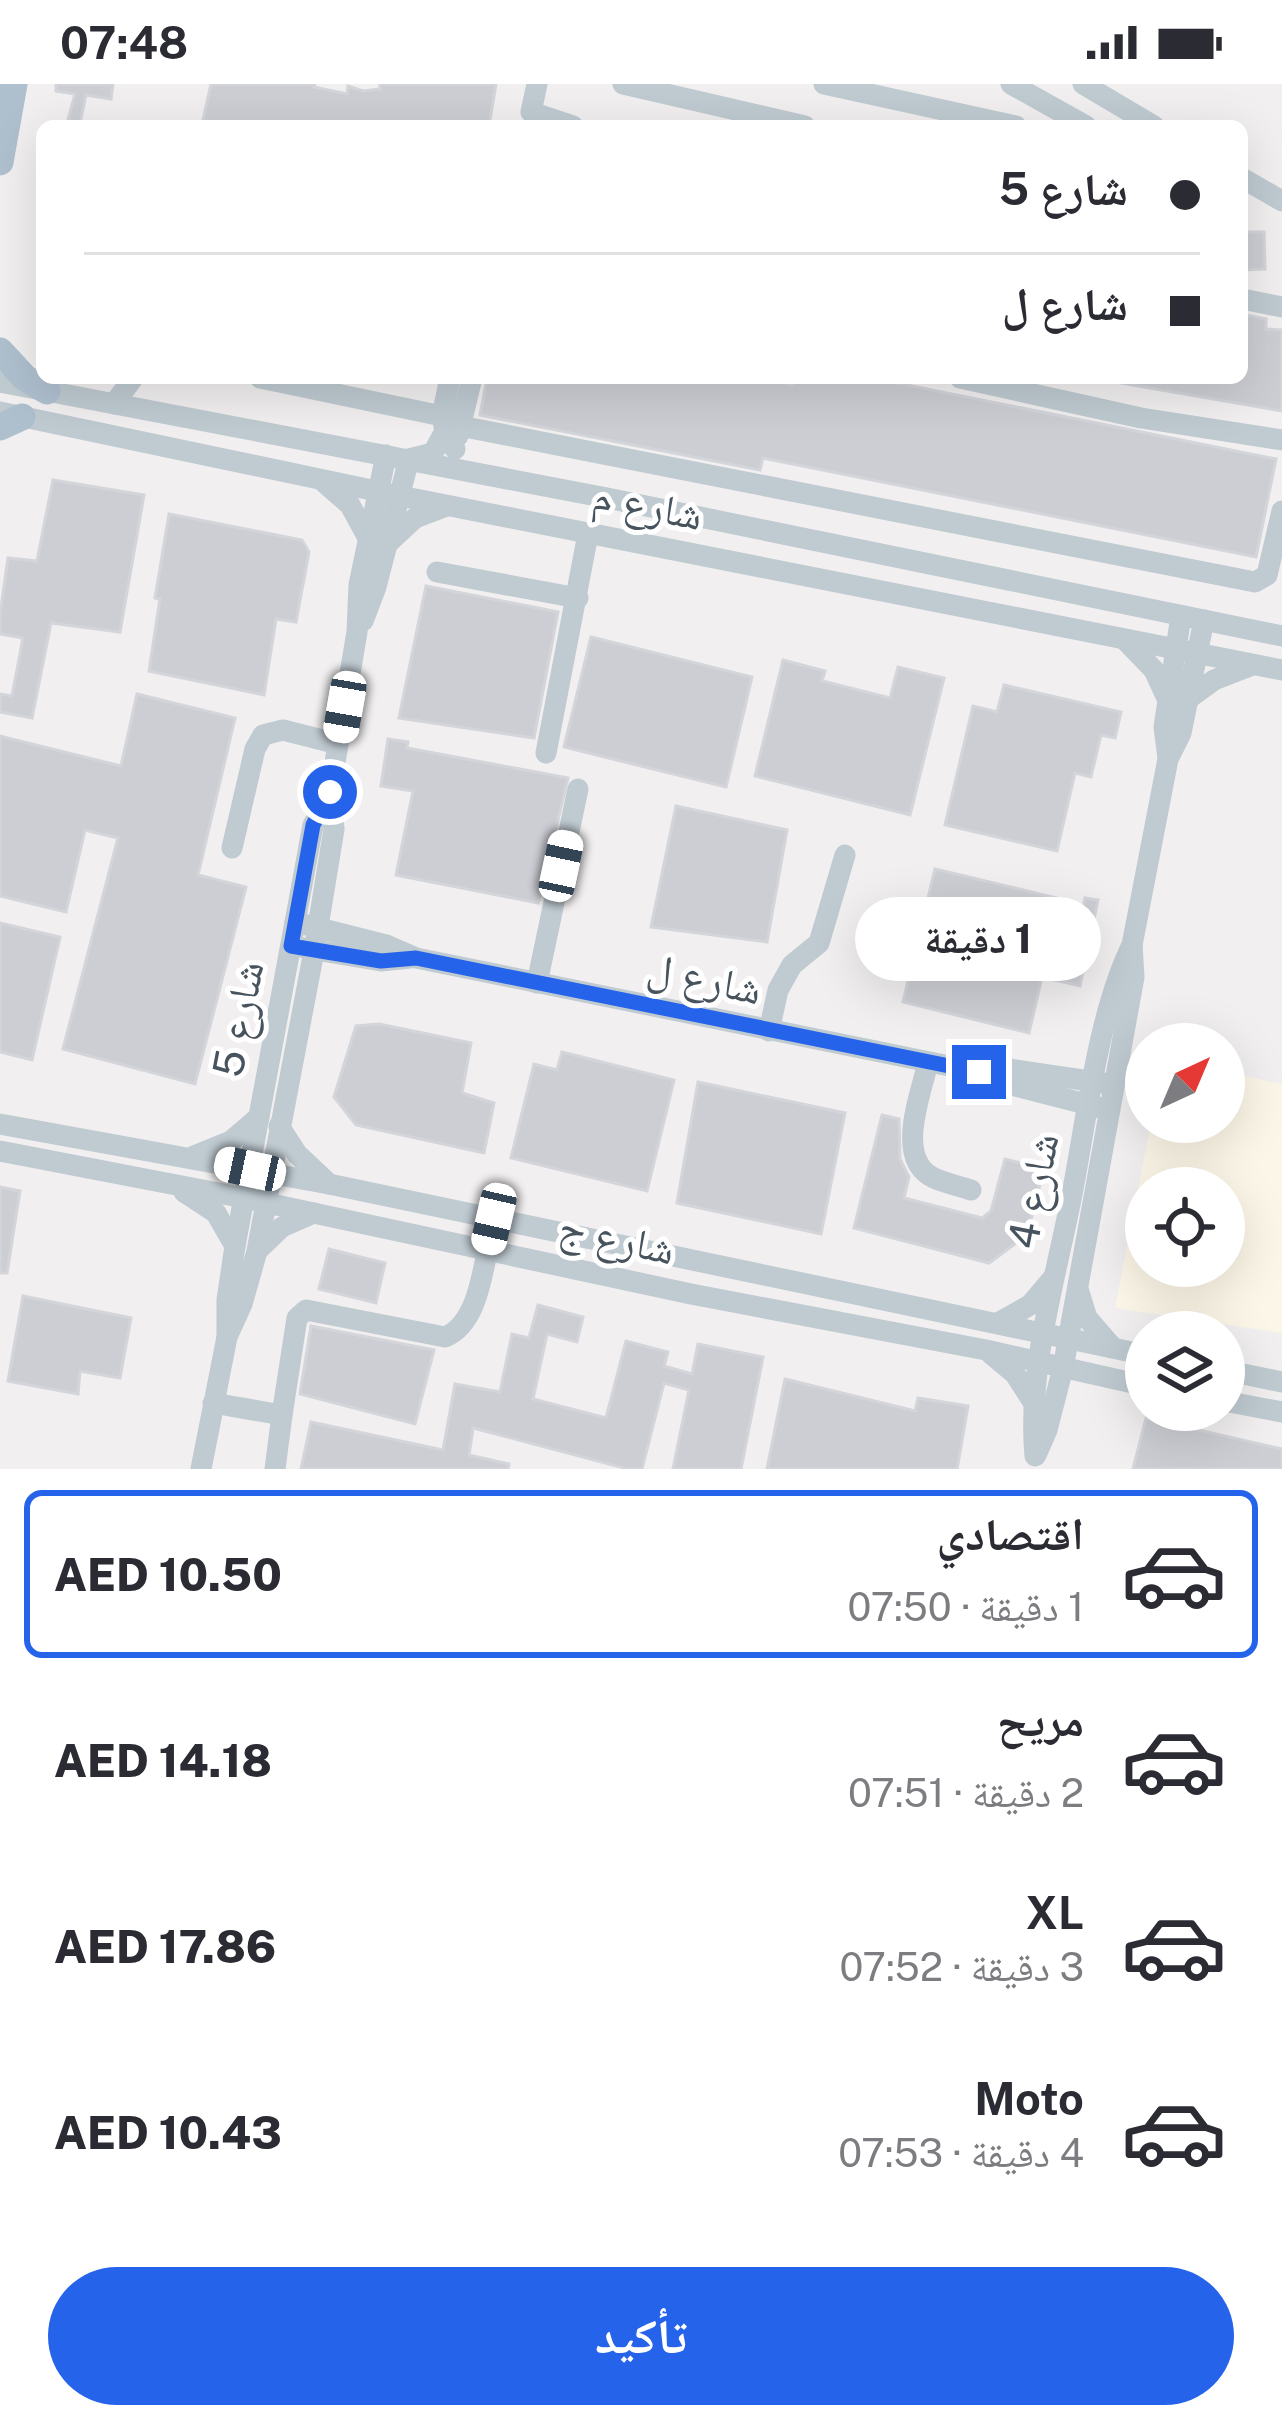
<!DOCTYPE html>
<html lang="ar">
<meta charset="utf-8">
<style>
body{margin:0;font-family:"Public Sans","Noto Naskh Arabic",sans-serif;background:#f7f7f7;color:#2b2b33;direction:rtl;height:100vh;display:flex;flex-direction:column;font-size:45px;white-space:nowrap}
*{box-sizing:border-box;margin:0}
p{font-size:39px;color:#7c7c81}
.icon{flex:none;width:66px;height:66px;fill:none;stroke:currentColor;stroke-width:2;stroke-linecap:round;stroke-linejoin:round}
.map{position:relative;height:1385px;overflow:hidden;direction:ltr}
.side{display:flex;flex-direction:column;background:#fff;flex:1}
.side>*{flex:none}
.hud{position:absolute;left:36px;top:36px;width:1212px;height:264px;border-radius:18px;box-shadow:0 12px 48px #0002;direction:rtl;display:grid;align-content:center;height:264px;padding:0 48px;background:#fff}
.needle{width:78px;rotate:44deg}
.tools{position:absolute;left:1125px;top:939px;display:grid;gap:24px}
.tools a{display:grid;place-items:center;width:120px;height:120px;border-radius:50%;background:#fff;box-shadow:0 12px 48px #0002;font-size:60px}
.end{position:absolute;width:54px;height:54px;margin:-27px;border:15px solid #2563eb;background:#fff;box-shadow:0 0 0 6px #fff}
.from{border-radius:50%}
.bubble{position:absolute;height:84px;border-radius:42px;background:#fff;box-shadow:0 12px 48px #0002;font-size:39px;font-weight:800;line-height:84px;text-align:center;direction:rtl}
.car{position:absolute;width:36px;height:72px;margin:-36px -18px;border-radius:15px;box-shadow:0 0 9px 3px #0007;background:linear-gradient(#fff 24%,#345 0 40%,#fff 0 76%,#345 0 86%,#fff 0)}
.hud b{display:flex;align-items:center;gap:42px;height:114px;font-size:45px}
.hud b+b{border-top:3px solid #e1e1e2}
.hud i{width:30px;height:30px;background:#2b2b33}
ul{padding:21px 0 0;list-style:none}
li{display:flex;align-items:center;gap:36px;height:168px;margin:0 24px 18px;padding:0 24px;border:6px solid transparent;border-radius:18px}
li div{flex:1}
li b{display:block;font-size:45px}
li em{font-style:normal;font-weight:800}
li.selected{border-color:#2563eb}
li>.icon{width:108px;height:108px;stroke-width:1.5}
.action{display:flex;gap:24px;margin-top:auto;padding:24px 48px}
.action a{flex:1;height:138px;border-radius:72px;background:#2563eb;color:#fff;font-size:48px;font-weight:800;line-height:138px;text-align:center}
.status{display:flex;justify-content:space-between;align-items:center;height:84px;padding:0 60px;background:#fff;direction:ltr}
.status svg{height:33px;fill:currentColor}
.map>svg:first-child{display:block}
</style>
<div class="status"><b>07:48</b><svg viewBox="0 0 49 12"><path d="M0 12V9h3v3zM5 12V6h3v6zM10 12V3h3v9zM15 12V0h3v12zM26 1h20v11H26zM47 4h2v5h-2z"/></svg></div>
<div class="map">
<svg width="1282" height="1385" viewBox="0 0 1282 1385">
<rect width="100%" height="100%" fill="#f1efef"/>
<path fill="#fcf6e8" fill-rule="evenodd" d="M1224,988l58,12v249l-167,-25 36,-186h73zM1146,1104h78v78h-78z"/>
<g fill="#ccced4" stroke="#d3d5da" stroke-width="3">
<path d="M56,0h57l-2,15 -25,-4 -6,28 -12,-3 7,-26 -19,-3z"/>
<path d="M211,0h104l-1,3 33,7 1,-8 15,5 17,-2v-5h116l-7,42h-257l-29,-6z"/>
<path d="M1243,148h21l1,37 -21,1z"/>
<path d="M1242,230l24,5v10l16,1v81l-161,-28v-5h121z"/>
<path d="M487,294h273l33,7 1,-7h78l404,81 -20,98 -493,-99 -3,12 -280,-55z"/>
<path d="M53,396l91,15 -24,137 -69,-9 -19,95 -32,-6v-18l12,2 11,-58 -23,-4v-19l8,-57 29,3z"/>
<path d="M169,430l133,26 7,12 -13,70 -20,-3 -12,76 -115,-24 11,-72 -5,-1z"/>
<path d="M426,502l132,26 -24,126 -135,-20z"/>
<path d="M591,553l161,40 -26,110 -162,-40z"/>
<path d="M783,576l42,11 -3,10 68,17 8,-31 46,11 -34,137 -155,-39z"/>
<path d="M1004,601l117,27 -6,26 -14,-3 -10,42 -16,-4 -18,78 -112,-26 28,-119 24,6z"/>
<path d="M137,610l98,24 -37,157 48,12 -51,197 -132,-35 55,-211 -33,-8 -19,82 -66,-16v-160l121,30z"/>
<path d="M388,655l20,3 -1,6 161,30 -30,125 -142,-28 17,-84 -32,-5z"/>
<path d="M676,722l111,24 -20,112 -116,-15z"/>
<path d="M935,785l126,30 -15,61 25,6 14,-68 13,2 -18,86 -38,-9 -13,56 -126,-31z"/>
<path d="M0,839l60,14 -28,123 -32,-8z"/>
<path d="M379,940l92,19 -9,50 32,10 -10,50 -128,-28 -22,-28 22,-71z"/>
<path d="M562,968l112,28 -27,111 -136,-33 23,-94 23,6z"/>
<path d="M698,998l147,31 -24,121 -144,-31z"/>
<path d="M882,1031l17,4 1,40 9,18 -5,21 78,20 9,-7 14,-52 39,10 -17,66 -38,28 -135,-35z"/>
<path d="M0,1103l20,4 -13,82h-7z"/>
<path d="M329,1165l56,14 -9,40 -57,-14z"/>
<path d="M23,1212l108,22 -11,60 -40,-7 -2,23 -70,-13z"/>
<path d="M538,1221l45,12 -6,25 -30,-8 -14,65 73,19 20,-77 42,11 -4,14 28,8 6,-30 65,13 -22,112h-68l16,-79 -25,-7 -22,86h-14l-155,-41 -4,27 40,9 -1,5h-207l10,-47 132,28 12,-66 45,8 12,-58 17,4z"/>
<path d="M311,1242l123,24 -19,74 -115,-30z"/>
<path d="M785,1295l130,32 3,-13 50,8 -11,63h-190z"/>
<path d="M1146,1334l136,31v20h-149z"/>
</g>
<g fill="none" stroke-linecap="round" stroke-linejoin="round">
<g stroke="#bfcad1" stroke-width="21">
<path d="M537,0l-6,28 42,14"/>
<path d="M623,0l182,42"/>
<path d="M824,0l192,42"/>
<path d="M1011,0l75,42"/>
<path d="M1083,0l71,42"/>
<path d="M1242,94l40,23"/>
<path d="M1242,215l40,8"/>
<path d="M260,294l182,38 4,20 9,13"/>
<path d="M960,294l181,40 141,22"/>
<path d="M0,298l607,116 675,138"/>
<path d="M114,320l19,-26"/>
<path d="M0,328l400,84 882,174"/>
<path d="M442,332l8,-38"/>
<path d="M460,342l795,156 12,-7 15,-64"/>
<path d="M458,352l14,-58"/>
<path d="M325,399l25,22 18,33"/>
<path d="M388,459l27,-25 32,-12"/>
<path d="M437,488l141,26"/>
<path d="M363,537l13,-34 33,-128 24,-6 12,-22"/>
<path d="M1125,556l29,30 12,26"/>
<path d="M1188,615l26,-19 36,-14"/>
<path d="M546,669l42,-219"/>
<path d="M1168,674l-4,-31 17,-111"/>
<path d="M232,764l23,-99 8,-14 20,-5 55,14"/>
<path d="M295,838l91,23 30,13 563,114 25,11 105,27"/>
<path d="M304,864l77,13 29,-3"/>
<path d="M537,899l41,-194"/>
<path d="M769,947l9,-41 14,-25 27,-22 26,-88"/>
<path d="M928,978c-7,33 -34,97 6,116 11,5 25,8 37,12"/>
<path d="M980,988l29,-3 94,14"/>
<path d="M0,1040l329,60 817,171"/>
<path d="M279,1042l18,28 32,30"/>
<path d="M0,1067l244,47 447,96 295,56 160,36"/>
<path d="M194,1072l37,-15 28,-24"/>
<path d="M184,1108l32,21 19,33"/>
<path d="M258,1166l24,-23 32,-14"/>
<path d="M1078,1205l9,29 26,30"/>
<path d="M998,1239l32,-18 23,-27"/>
<path d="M227,1253l15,-33 15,-53 57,-300 20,-122 -4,-37 27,-160 2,-47 27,-130"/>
<path d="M991,1270l24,20 20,31"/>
<path d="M1224,1286l58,12"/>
<path d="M1224,1317l58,11"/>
<path d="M213,1319l69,12 15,-97 9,-8 139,27c33,-13 38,-68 45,-100"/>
<path d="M1036,1371l11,-25 16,-62 71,-391 -2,-32"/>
<path d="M1035,1372c-8,-86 21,-178 37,-262 15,-77 26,-180 60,-249l36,-186 13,-26 23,-113"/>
<path d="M201,1385l26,-132v-37l8,-54 78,-421 17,-33"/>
<path d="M275,1385l7,-54"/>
</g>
<g stroke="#aebfce" stroke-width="27">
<path d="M0,78l14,-78"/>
<path d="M0,267l25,27 22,13"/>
<path d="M0,343l22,-10"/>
</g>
</g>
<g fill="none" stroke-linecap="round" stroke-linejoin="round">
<path stroke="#2563eb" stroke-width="15" d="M330,708l-17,33 -22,121 90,15 35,-3 563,114"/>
</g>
<g text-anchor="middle" stroke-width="10" stroke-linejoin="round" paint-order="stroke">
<g font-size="42" fill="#47535d" stroke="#fff">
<text transform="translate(648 421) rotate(11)" y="15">شارع م</text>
<text transform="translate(705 894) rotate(12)" y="15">شارع ل</text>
<text transform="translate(238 935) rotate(-79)" y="15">شارع 5</text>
<text transform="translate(1033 1107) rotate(-79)" y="15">شارع 4</text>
<text transform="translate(617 1154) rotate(12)" y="15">شارع ج</text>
</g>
</g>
</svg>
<div class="tools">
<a><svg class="needle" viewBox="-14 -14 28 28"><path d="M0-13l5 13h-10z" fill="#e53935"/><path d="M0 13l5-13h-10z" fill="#7c7c81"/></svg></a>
<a><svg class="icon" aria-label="locate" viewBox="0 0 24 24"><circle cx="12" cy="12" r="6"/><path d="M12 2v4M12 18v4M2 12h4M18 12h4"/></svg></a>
<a><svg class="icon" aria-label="layers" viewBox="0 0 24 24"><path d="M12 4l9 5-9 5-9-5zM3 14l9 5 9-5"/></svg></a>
</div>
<i class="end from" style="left:330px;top:708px"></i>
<i class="end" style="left:979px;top:988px"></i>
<div class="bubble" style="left:855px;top:813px;width:246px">1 دقيقة</div>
<i class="car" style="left:345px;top:623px;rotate:190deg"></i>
<i class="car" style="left:561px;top:782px;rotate:12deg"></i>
<i class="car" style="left:250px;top:1085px;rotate:282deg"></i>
<i class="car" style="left:494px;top:1135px;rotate:193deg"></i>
<div class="hud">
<b><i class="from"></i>شارع 5</b>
<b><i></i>شارع ل</b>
</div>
</div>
<section class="side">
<ul>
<li class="selected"><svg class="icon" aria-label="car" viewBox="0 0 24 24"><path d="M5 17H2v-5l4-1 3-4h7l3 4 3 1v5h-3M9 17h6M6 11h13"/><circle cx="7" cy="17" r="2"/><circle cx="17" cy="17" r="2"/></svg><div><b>اقتصادي</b><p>1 دقيقة · 07:50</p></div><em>AED 10.50</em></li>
<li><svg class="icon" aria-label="car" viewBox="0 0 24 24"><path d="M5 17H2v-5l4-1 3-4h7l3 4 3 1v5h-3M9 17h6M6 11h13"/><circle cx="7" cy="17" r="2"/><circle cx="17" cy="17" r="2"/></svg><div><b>مريح</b><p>2 دقيقة · 07:51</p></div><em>AED 14.18</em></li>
<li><svg class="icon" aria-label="car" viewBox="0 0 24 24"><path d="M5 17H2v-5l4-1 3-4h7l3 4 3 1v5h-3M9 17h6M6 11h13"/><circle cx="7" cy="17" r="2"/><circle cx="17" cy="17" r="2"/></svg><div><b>XL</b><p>3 دقيقة · 07:52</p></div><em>AED 17.86</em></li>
<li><svg class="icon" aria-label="car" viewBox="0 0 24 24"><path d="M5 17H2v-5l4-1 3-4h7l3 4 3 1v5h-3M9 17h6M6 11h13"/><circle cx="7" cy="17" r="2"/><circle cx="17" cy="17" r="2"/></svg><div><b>Moto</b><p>4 دقيقة · 07:53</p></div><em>AED 10.43</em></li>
</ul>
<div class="action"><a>تأكيد</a></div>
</section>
